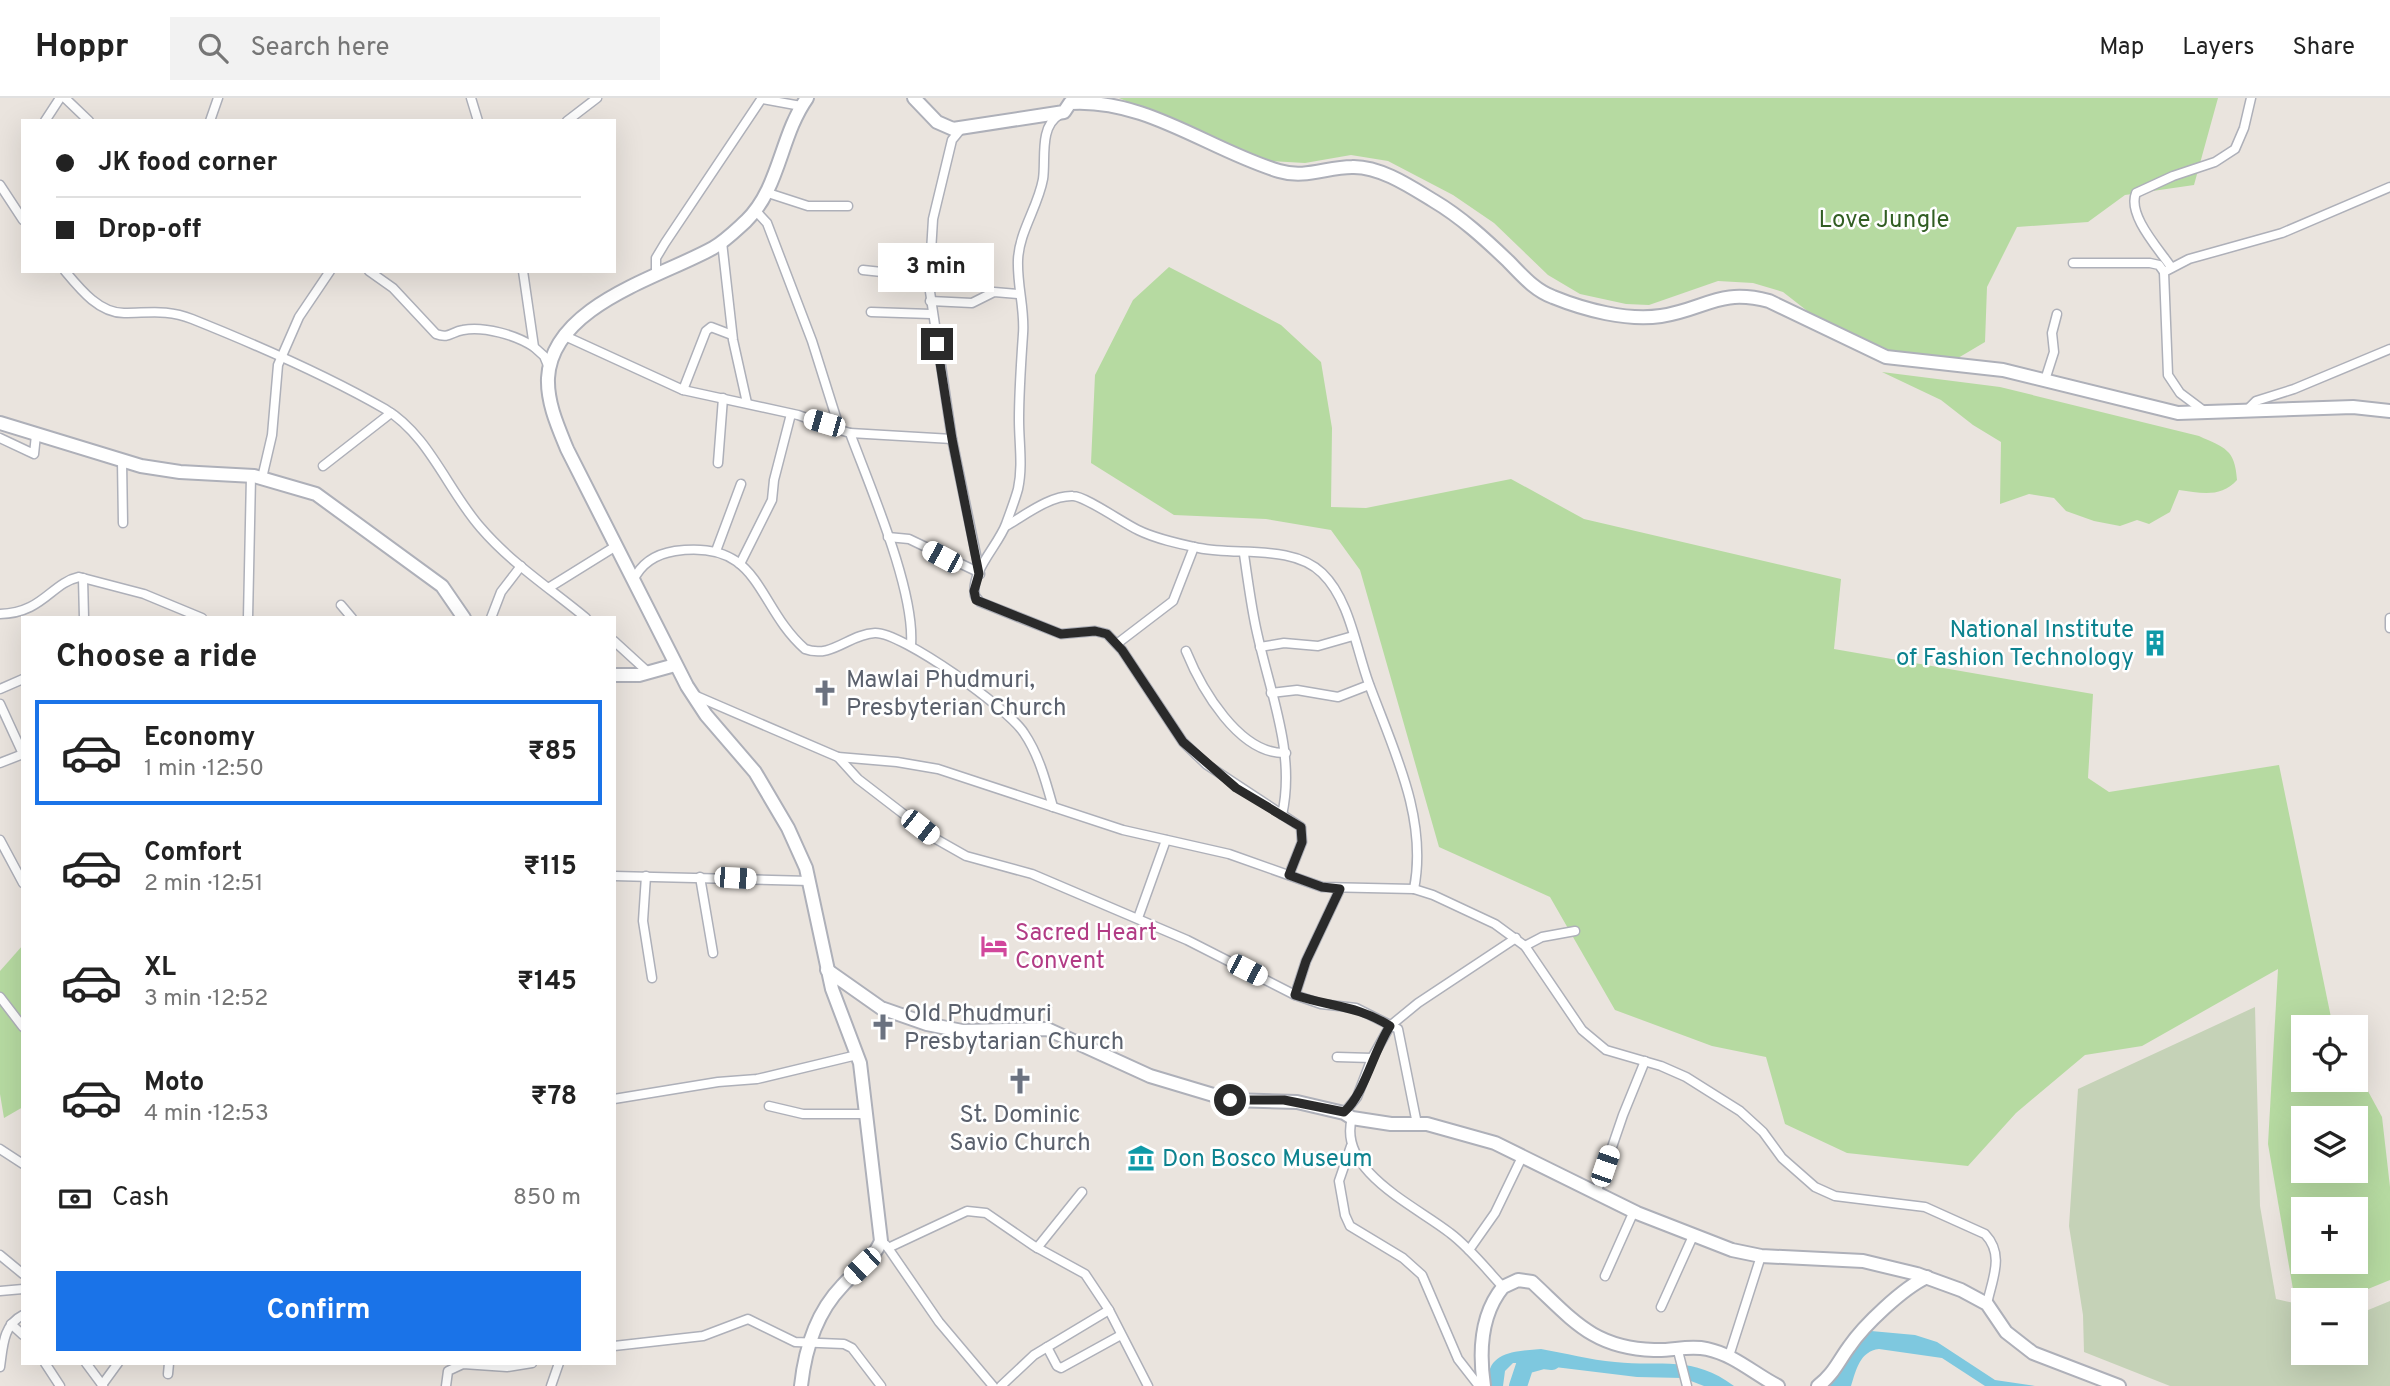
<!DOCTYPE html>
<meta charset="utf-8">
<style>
body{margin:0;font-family:Overpass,sans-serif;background:#f2f2f2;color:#222;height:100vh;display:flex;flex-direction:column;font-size:26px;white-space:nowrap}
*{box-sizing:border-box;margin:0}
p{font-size:23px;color:#767676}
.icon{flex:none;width:38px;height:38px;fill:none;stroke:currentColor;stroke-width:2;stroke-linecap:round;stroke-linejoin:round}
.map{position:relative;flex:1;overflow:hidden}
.panel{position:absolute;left:21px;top:518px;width:595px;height:749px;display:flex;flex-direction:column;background:#fff;border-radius:0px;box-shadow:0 7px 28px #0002}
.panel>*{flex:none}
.banner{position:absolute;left:21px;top:21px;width:595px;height:154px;border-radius:0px;box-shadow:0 7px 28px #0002;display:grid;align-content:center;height:154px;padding:0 35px;background:#fff}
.controls{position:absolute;left:2291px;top:917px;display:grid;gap:14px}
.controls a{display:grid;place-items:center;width:77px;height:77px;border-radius:0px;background:#fff;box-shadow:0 7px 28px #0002;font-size:35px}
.end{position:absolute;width:32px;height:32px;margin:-16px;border:9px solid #2a2a2a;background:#fff;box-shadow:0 0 0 4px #fff}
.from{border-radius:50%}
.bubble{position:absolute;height:49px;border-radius:0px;background:#fff;box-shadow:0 7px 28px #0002;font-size:23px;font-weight:700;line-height:49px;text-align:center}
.car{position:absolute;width:21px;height:42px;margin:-21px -10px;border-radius:9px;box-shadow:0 0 5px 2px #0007;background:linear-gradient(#fff 24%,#345 0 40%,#fff 0 76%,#345 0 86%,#fff 0)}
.banner b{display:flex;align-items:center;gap:24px;height:66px;font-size:26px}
.banner b+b{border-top:2px solid #e0e0e0}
.banner i{width:18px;height:18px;background:#222}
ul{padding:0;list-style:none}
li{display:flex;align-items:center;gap:21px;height:105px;margin:0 14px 10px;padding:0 21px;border:4px solid transparent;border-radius:0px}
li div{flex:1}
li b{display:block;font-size:26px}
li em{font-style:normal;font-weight:700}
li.on{border-color:#1a73e8}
li>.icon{width:63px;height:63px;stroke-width:1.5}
h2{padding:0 35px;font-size:32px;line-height:84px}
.pay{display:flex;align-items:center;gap:18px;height:77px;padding:0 35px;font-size:26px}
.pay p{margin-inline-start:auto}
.cta{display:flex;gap:14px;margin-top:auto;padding:14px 35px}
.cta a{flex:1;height:80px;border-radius:0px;background:#1a73e8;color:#fff;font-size:28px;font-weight:700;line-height:80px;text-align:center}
header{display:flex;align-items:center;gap:42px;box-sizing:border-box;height:98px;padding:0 35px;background:#fff;border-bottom:2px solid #e0e0e0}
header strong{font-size:33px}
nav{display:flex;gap:38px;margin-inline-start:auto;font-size:24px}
.search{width:490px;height:63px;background:#f2f2f2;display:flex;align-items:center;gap:18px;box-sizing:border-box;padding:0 24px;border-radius:0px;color:#767676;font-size:26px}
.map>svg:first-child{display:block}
</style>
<header>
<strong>Hoppr</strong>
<div class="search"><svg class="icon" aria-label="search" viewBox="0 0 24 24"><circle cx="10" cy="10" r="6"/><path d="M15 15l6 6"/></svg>Search here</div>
<nav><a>Map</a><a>Layers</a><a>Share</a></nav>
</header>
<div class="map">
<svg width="2390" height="1288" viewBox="0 0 2390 1288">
<rect width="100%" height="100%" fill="#eae4de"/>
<g fill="#b6daa1" fill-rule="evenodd">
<path d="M1119,0h1099l-24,87 -69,10 -37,27 -71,5 -30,60 -2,55 -27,16 -61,-3 -73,-31 -41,-32 -30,-9 -35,-2 -69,24 -23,-1 -46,-10 -32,-19 -54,-52 -41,-28 -65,-34 -37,-6 -46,8 -37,-2z"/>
<path d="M1169,169l112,58 40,37 11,66 -1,79 35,1 145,-29 73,40 257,60 -7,70 259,45 -5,84 21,14 170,-27 54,262h-30v53h53v-11l26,48 8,70v93l-49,20 -47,-5 -26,-151 10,-175 -136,77 -57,9 -69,58 -48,53 -121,-13 -62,-29 -19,-67 -54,-11 -97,-36 -65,-113 -111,-50 -79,-277 -29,-40 -65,-11 -92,-4 -83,-52 4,-88 38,-75zM2303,1020h53v53h-53zM2303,1111h53v53h-53z"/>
<path d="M1882,274l118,15 199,49c26,12 36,13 38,44 -16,18 -36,13 -58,10l-9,22 -21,12 -12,-4 -17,6 -26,-5 -28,-10 -12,-13 -25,-4 -29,10 1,-62 -28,-17 -32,-25z"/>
<path d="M23,847v162l-19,11 -4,-24v-123z"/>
</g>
<path fill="#c5d2b7" d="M2255,909l5,199 16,93 27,6v48h53v-38l34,-14v85h-220l-86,-34 -1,-37 -14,-89 9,-137z"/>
<g fill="#7ec8df">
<path d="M1871,1233l44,4 22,7 58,38 40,6h-50l-43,-28 -63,-9c-19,2 -23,21 -28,37h-21l26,-44z"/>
<path d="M1541,1251c24,4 49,11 74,13 47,5 78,-7 119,24h-30l-21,-8 -46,-1 -116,-14h-8l-8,8 -2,15h-14c-5,-34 25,-35 52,-37z"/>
</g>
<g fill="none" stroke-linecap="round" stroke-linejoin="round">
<path stroke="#7ec8df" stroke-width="18" d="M1518,1288l7,-21 18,-5 9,1"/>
<g stroke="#aeb0b9" stroke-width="11">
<g id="street">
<path d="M65,0l24,23"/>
<path d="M471,0l7,23"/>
<path d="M762,1l39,7"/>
<path d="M1059,17c-20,12 -13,45 -16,64 -5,28 -24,53 -25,81 -1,26 7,49 5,74 -2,29 -4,57 -4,86 0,23 4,46 -1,69 -3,11 -8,24 -12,35 -8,22 -36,47 -31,72l5,6 81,32 34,-3 12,3 15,16 61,92 24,23 94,62 1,15 -13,33"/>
<path d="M45,23l15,-23"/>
<path d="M210,23l8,-23"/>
<path d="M567,23l30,-23"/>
<path d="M961,31l-9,11 -19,79 -4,66 23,154 28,135"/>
<path d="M0,87l23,35"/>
<path d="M768,95l40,13h40"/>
<path d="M756,113l11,12 45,118 28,89 10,3c20,54 65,157 61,212"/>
<path d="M722,144l11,98 14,63"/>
<path d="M2073,165h77l9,2 5,7"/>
<path d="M2171,169c-12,-18 -44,-52 -35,-74l37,-17 42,-14 20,-13 9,-21 7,-30"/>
<path d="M863,172l66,7"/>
<path d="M65,173c15,18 34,42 59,42 26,0 43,-4 68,6 65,26 132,55 193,90 44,26 63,82 96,119 30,35 70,61 105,90"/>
<path d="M369,173l24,17 43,46c13,5 15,-2 27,-4 21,-4 53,5 71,17"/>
<path d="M523,173l11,76 10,9 5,12"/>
<path d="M656,177v-17l9,-15 97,-145"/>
<path d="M930,203l42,2 22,-11 24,2"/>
<path d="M871,214l60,2"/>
<path d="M565,238l118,54 115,25 42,15"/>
<path d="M2045,282l9,-28 -2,-19 5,-19"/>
<path d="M683,292l23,-59 5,-4 21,8"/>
<path d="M2204,313l-24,-18 -12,-18 -4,-103 25,-13 93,-26 108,-46"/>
<path d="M2246,313l10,-10 38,-12 96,-40"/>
<path d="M850,335l102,6"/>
<path d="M0,340l34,16 2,-19"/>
<path d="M122,363l1,62"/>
<path d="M718,365l5,-65"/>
<path d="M323,368l68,-53"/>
<path d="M262,380l10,-43 6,-70 21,-48 31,-46"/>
<path d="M1006,428c18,-10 44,-31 67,-30 12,0 50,27 65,34 18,9 42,14 61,18 39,8 93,-4 123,25 28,27 34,76 47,111 24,65 59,134 45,205"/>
<path d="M888,439l21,2 69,33"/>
<path d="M716,453l25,-67"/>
<path d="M1244,456c3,21 6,43 10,64 12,66 43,131 28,197"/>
<path d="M740,466l32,-64 2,-20 17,-66"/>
<path d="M83,480l1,40"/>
<path d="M633,483c8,-18 23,-27 42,-30 87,-12 80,54 130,98 27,10 44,-15 70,-16 27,-1 134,76 149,100 15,22 22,49 29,74"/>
<path d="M550,489l66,-41"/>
<path d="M341,507l11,13"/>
<path d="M0,516c43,-1 51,-31 79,-37l65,17 58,24"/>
<path d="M248,520l3,-142"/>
<path d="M491,520l10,-26 20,-26"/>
<path d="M2390,520v10"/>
<path d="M614,543l35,32"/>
<path d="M1118,545l55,-42 21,-54"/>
<path d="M1260,549l24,-4 34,3 35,-10"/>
<path d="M1186,553c15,37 53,104 100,102"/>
<path d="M0,591l23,-10"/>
<path d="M1271,595l26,-3 41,7 31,-12"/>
<path d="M694,597l144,62 20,22 78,60 30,17 66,18 155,66 108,55 26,9 35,4 42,21 19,95"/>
<path d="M0,606l23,50"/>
<path d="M838,659l59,5 41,7 185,61 106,24 93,33 92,2 19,6 62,29 30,22 57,84 24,20 55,16 25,11 54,34 23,21 19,26 33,29 20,9 90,11 60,27c20,21 7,45 2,70"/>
<path d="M0,665l23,-9"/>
<path d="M0,742l23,43"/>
<path d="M614,778l196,5"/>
<path d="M646,778l-3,45 9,57"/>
<path d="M700,779l13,76"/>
<path d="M1138,820l28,-78"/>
<path d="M1525,848l17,-9 33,-6"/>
<path d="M1295,897l11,-34 34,-72"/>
<path d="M0,899l23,30"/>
<path d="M1337,959l35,1"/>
<path d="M614,1001l104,-17 39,-3 100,-24"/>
<path d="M769,1008l34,8h64"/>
<path d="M1344,1015l13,-16 15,-39 18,-32 28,-23 98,-65"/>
<path d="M1352,1020c-15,53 64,88 98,115 20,15 36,36 53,54"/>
<path d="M1351,1048l-12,35 6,34 5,11 53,32 19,17 36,84 21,27"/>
<path d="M0,1051l23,15"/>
<path d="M1597,1093l26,-76 22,-54"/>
<path d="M886,1147l53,77 54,64"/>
<path d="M888,1150l79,-37 19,2 48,33 51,28 24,36 39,76"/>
<path d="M1037,1150l45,-56"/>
<path d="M1469,1152l26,-37 28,-58"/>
<path d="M0,1157l23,19"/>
<path d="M1605,1178l29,-65"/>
<path d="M0,1193l23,-2"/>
<path d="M1661,1209l32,-71"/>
<path d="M11,1226l12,11"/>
<path d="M614,1248l89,-10 45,-17 47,23 49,2 8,4 29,38"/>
<path d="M1047,1249l10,19 4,2 60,-33"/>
<path d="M1677,1249l10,39"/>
<path d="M1729,1258l32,-100"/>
<path d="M45,1265l15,23"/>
<path d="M86,1265l17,23"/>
<path d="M0,1269c3,-21 3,-42 23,-52"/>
<path d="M168,1276l1,-11"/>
<path d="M102,1287l16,-22"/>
<path d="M446,1288l2,-15 15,-7 44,3 25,-4"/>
<path d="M551,1288l8,-23"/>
<path d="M1001,1288l33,-31 75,-45"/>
</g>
</g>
<g stroke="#aeb0b9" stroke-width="16">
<g id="secondary">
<path d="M914,0l23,24 16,7 111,-17 6,-9c76,-5 139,47 209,68 26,8 48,-4 73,-4 28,-1 59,20 82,34 27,16 51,38 74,60 14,14 26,29 45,36 32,13 74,24 108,19 45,-7 58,-28 108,-15l117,56 117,13 175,43 175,-6 37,4"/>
<path d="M0,325l141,43 39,6 74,4 62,18 126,92 22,32"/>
<path d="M614,577h25l36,-10"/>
<path d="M827,872l54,38 46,16 35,7 85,-2 103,47 80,24 67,2 47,11 8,5 39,6h36l68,19 142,70 95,37 29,6 102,5 54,13 44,16 26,14 19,28 27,21 86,33"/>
<path d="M801,1288c4,-37 15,-73 41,-100 13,-15 32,-27 39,-45l-21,-178 -28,-74 -26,-121 -18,-40 -33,-56 -49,-57 -19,-29 -120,-237c-9,-22 -20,-46 -19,-71 4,-73 113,-101 165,-130 12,-7 22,-17 33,-27 34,-33 34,-85 61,-123"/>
<path d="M1484,1288c-5,-34 -4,-71 19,-99l15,-7 14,2c41,38 61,66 122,68 18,1 35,-5 53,-1 28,6 47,25 71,37"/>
<path d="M1818,1288c15,-11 20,-24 31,-39 15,-22 54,-59 78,-70"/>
</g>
</g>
<use href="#street" stroke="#fff" stroke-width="8"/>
<use href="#secondary" stroke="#fff" stroke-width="12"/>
</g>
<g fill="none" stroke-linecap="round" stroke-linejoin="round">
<path stroke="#2a2a2a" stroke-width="9" d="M937,246l15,95 27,135 -5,17 2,9 85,34 34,-3 12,3 15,16 61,92 53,46 65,39 1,15 -13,33 33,12 18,2 -34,72 -11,34c35,12 62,10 95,31 -17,26 -25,67 -46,86l-60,-12h-54"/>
</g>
<defs>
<g id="building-bare" transform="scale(2.1)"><path d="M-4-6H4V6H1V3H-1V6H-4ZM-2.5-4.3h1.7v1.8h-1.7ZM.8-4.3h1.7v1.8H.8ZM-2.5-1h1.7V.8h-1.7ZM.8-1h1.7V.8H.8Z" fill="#0f9aa8" stroke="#fff" stroke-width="2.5" paint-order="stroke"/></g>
<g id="church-bare" transform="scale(2.1)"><path d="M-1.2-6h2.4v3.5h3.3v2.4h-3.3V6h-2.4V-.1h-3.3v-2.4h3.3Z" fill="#6b7280" stroke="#fff" stroke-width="2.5" paint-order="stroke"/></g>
<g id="hotel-bare" transform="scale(2.1)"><path d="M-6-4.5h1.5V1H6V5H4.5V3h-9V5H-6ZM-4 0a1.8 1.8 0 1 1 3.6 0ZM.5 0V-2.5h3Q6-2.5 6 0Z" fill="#d1479c" stroke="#fff" stroke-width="2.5" paint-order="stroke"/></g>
<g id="museum-bare" transform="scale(2.1)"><path d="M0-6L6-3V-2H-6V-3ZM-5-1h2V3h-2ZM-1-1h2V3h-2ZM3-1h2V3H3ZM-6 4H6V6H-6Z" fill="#0f9aa8" stroke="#fff" stroke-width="2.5" paint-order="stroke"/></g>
</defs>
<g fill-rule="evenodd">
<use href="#building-bare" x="2155" y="545"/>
<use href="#church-bare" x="825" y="595"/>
<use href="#hotel-bare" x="994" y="848"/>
<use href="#church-bare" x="883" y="929"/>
<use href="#church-bare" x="1020" y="983"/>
<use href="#museum-bare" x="1141" y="1060"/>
</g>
<g text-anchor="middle" stroke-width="5" stroke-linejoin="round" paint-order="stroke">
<g font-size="24" fill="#315e23" stroke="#fff">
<text x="1884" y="129">Love Jungle</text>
</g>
<g font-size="24" fill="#0d838f" stroke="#fff" text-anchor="end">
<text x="2134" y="539">National Institute<tspan x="2134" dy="28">of Fashion Technology</tspan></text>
<text x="1162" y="1068" text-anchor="start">Don Bosco Museum</text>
</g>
<g font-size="24" fill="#5b616d" stroke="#fff" text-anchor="start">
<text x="846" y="589">Mawlai Phudmuri,<tspan x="846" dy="28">Presbyterian Church</tspan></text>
<text x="904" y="923">Old Phudmuri<tspan x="904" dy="28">Presbytarian Church</tspan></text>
<text x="1020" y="1024" text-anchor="middle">St. Dominic<tspan x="1020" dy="28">Savio Church</tspan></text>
</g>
<g font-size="24" fill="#b23c85" stroke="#fff" text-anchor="start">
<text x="1015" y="842">Sacred Heart<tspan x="1015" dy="28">Convent</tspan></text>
</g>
</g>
</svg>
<div class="controls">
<a><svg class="icon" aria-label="locate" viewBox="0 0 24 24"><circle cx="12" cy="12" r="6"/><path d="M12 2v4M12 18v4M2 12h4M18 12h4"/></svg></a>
<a><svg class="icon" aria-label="layers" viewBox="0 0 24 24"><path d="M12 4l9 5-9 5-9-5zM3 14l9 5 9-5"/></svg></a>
<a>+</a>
<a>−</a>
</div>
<i class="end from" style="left:1230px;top:1002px"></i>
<i class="end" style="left:937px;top:246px"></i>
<div class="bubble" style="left:878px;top:145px;width:116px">3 min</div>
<i class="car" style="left:824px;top:325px;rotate:286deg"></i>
<i class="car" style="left:942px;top:459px;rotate:298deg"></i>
<i class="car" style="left:920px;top:729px;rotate:128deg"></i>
<i class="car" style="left:735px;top:780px;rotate:93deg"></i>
<i class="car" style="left:1247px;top:872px;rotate:117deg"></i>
<i class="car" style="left:1605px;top:1068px;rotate:19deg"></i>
<i class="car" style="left:862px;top:1168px;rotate:226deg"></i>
<div class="banner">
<b><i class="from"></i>JK food corner</b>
<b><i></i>Drop-off</b>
</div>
<section class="panel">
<h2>Choose a ride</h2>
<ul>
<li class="on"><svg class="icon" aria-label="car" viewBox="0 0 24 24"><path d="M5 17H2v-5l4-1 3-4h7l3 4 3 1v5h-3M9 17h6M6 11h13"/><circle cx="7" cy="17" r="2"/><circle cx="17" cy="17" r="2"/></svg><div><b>Economy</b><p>1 min · 12:50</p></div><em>₹85</em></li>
<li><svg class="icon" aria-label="car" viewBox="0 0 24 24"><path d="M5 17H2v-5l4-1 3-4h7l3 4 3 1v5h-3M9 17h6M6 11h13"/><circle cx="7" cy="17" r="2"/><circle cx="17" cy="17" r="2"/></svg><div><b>Comfort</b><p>2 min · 12:51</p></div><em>₹115</em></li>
<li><svg class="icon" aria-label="car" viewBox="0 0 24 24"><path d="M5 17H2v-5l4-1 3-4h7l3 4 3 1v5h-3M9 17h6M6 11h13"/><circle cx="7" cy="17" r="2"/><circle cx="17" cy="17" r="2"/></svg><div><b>XL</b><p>3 min · 12:52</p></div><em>₹145</em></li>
<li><svg class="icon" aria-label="car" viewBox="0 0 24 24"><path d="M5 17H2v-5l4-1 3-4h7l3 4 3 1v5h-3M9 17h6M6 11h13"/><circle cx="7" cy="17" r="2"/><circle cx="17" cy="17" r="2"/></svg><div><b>Moto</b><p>4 min · 12:53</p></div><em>₹78</em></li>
</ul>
<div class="pay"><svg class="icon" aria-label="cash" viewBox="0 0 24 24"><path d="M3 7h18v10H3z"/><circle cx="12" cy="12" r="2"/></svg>Cash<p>850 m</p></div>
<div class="cta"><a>Confirm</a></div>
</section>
</div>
